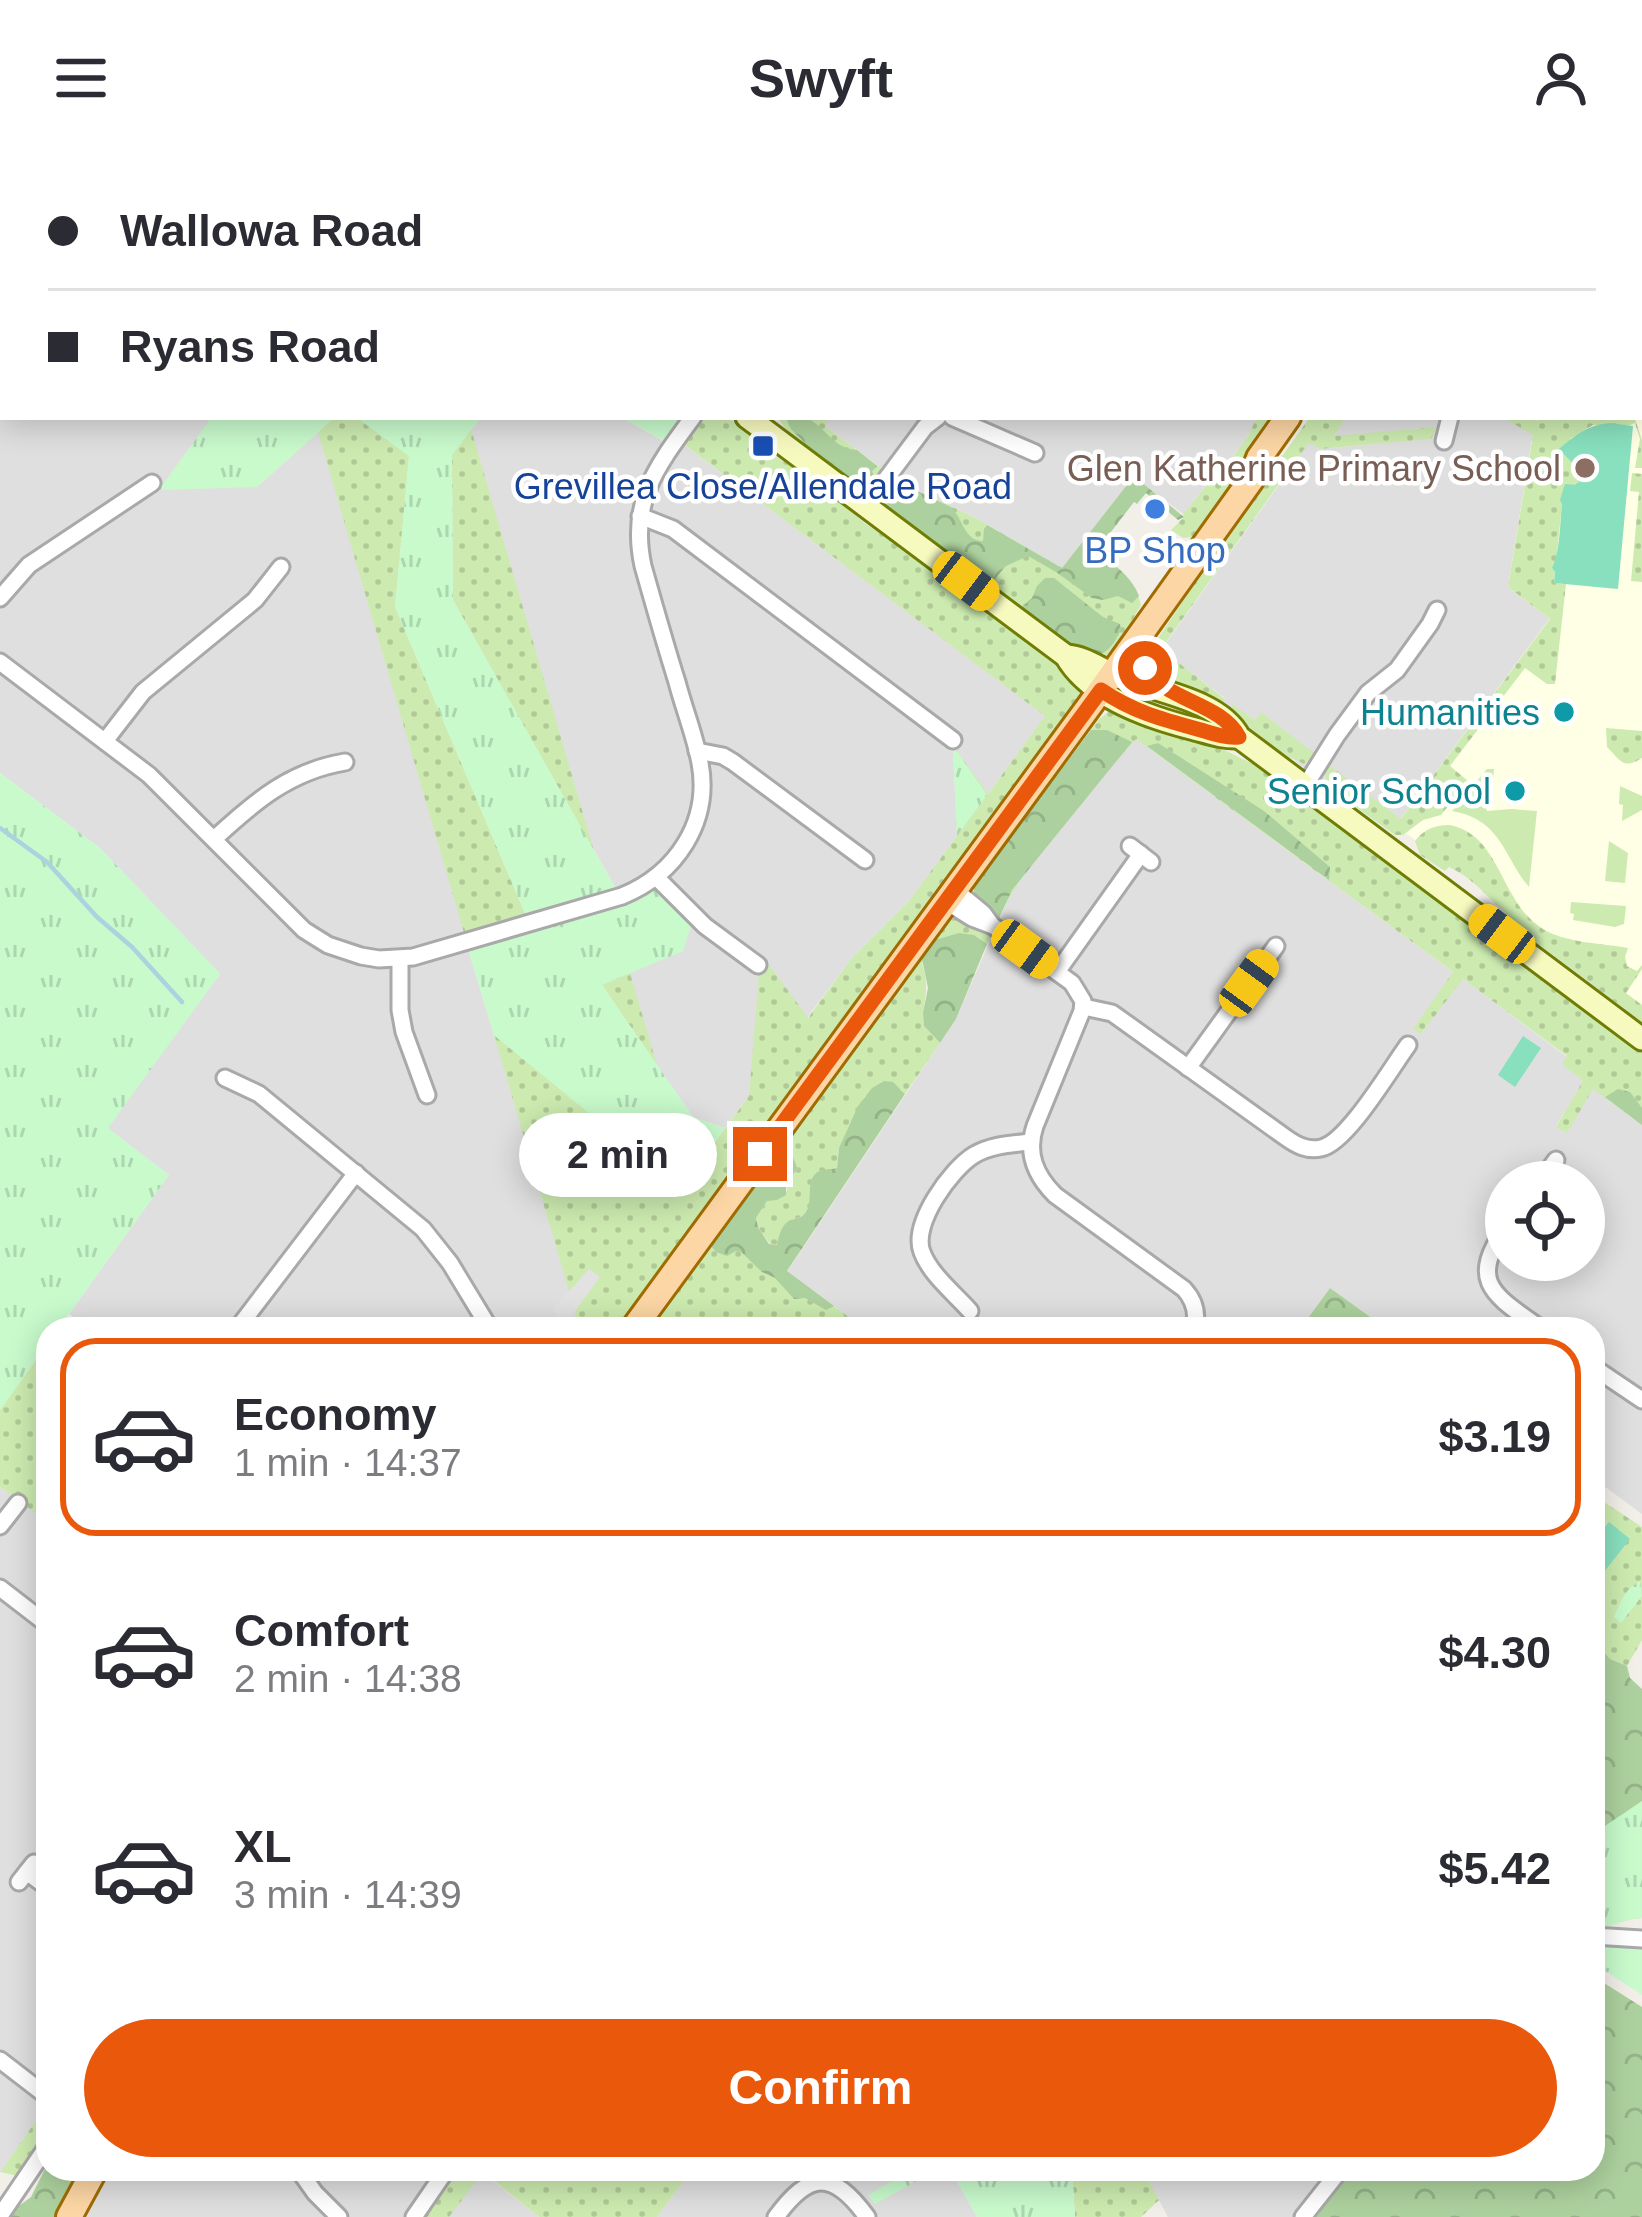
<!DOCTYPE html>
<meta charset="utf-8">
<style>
body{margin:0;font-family:Arial,sans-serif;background:#f7f7f7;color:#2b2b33;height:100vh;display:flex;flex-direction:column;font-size:45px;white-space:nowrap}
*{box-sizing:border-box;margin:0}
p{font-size:39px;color:#7c7c81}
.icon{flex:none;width:66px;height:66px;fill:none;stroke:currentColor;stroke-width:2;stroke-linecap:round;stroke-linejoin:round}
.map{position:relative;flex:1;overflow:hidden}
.drawer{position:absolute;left:36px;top:1161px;width:1569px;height:864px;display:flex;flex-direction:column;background:#fff;border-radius:36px;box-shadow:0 6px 30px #0003}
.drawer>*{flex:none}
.top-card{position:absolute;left:0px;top:0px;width:1644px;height:264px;box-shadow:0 6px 30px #0003;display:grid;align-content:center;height:264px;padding:0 48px;background:#fff}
.fabs{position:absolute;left:1485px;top:1005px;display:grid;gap:24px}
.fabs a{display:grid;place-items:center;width:120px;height:120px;border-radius:50%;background:#fff;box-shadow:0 6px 30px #0003;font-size:60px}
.end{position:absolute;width:54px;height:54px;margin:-27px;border:15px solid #ea580c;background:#fff;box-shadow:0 0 0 6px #fff}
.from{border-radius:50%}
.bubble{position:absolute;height:84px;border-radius:42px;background:#fff;box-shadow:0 6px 30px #0003;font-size:39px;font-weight:700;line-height:84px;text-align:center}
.car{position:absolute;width:36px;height:72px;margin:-36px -18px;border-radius:15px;box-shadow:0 0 9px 3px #0007;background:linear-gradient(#f5c518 24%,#345 0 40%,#f5c518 0 76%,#345 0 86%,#f5c518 0)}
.top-card b{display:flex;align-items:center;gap:42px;height:114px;font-size:45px}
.top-card b+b{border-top:3px solid #e1e1e2}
.top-card i{width:30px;height:30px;background:#2b2b33}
ul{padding:21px 0 0;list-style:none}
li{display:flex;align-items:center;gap:36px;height:198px;margin:0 24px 18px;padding:0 24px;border:6px solid transparent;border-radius:36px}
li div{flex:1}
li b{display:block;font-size:45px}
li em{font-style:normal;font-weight:700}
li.on{border-color:#ea580c}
li>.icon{width:108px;height:108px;stroke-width:1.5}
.cta{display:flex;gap:24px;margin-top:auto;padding:24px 48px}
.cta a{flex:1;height:138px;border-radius:72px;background:#ea580c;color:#fff;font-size:48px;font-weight:700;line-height:138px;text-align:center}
header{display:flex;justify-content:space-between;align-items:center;height:156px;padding:0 48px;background:#fff;font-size:54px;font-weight:700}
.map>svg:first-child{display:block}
</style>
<header><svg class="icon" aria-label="menu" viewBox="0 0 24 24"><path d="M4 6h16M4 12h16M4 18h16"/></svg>Swyft<svg class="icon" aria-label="person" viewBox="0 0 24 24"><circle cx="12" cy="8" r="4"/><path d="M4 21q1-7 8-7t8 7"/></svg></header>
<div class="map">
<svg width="1642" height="2061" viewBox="0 0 1642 2061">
<defs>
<pattern id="grass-dots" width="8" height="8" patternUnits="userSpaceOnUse" patternTransform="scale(3)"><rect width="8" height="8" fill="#cdebb0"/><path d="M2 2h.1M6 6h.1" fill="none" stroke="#b0c997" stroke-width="1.8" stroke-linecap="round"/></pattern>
<pattern id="forest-crowns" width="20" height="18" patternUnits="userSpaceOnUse" patternTransform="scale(3)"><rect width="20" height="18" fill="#add19e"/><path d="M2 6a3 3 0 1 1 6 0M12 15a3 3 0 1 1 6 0" fill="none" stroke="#95b388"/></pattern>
<pattern id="park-tufts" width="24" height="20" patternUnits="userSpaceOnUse" patternTransform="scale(3)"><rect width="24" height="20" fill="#c8facc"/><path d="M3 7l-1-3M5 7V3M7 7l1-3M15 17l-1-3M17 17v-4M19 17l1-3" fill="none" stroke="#acd6af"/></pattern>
</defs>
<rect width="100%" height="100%" fill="#f2efe9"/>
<g fill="#e0dfdf" fill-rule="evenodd">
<path d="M0,0h244l2,3h-243v258h209l-50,70h95l78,-70h21l53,39 -14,151 136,323 -63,19 26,86 186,153 -103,141h-488l-20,-15 100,-139 -62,-47 113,-154 -120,-126 -100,-75z"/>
<path d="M470,0h865v3h-861z"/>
<path d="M481,261h140l44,25 6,-7 375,281 -59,79 -32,-47 -2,2 4,86 -48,65 -58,58 -126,169 -32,-11 -91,-132 47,-94 -25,12 -171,-303 -1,-145z"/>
<path d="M830,261h427l-9,19 -30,41 -3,-2 -32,39 -49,-37 -72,91 -90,-52 -88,-41 1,-4 -61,-46z"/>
<path d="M1346,261h204l-15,5 -26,165 41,31 -150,202 -75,-44 4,12 -35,-28 10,4 13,-8 -55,-43 -7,7 -23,-15 -2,11 -10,-7 5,-11 -64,-48 120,-168 -6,-6h-8l13,-17 1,7 26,-22 5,-1 9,6 109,-10 6,-11 -104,9z"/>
<path d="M1135,582l319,235 -40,56 7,5 41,-56 105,79 16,25 -27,44 11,6 26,-44 49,37v389l-49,-36v-149h-206l-57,-41 -30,41h-434l-79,-57 169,-253 56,-129zM1506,1026h78v78h-78z"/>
<path d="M0,1331l48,36v571l-10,24 -38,54z"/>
<path d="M102,2013h376l61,48h-462z"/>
<path d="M692,2013h258l27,48h-320z"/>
<path d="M1142,2013h190l-38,48h-126z"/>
</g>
<path fill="#ffffe5" d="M1642,234v616l-246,-180 154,-207 -42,-32 27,-166 15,-4h91z"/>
<g fill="url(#grass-dots)">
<path d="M335,261h21l53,39 -14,151 132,311 -62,18 -147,-504z"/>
<path d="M703,261h24l6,4 26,19 16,16 39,25 52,43 96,63 17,23 26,11 74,61 3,13 -460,634h-45l2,-4 -85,-290 187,153 68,-92 10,-123 5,-7h6l38,52 43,-59 58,-58 48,-65 -3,-89 34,47 57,-78 -363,-273z"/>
<path d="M778,261h52l-5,9 61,46 -12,13c-10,3 -10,4 -20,0 -18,-8 -69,-50 -76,-68z"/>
<path d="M1257,261h15v5l-39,67 -40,48 -10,1 -12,-8 13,-13 -1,-3 32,-39 4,1 29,-40z"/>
<path d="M1310,261h36l-12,19 103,-9 -6,12 -111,10 -8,-5h-4l-20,27 -7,-5 -1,-7z"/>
<path d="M1502,261h25l8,4 15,-4h90l-5,2 7,21v28h-7l5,-29 -5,-16 -5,2h-37l-23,14 9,31 -1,16 -16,18 -6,60 -4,4 3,4 -1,11 12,1 -11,100h-8l-22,-16 -75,98 18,15 -27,34 -18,5 -20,15h-8l-66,-47 -4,-12 4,-11 72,54 149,-200 -42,-32 25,-152z"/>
<path d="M471,273l123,422 -141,-251 -1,-145z"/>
<path d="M1632,317l10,1v108l-11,-1 8,-89 -9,-1z"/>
<path d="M1267,320h8l6,5 -120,168 64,50 -3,9 -62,-30 -10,-28z"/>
<path d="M892,323l80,37 136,78 28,-6 5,17 -29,51 -8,4 -101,-61 -119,-95z"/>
<path d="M1232,548l23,16 6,-8 57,44 -14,8 -15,-7 -59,-41z"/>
<path d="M1110,555l100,32 47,23 385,287v72l-49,-36 -26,44 -11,-6 27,-46 -21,-17 5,-8 -104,-77 -42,55 -8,-5 40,-57 -317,-233c-49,56 -106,113 -138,181 -13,-11 -29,-21 -21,-40l49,-61 73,-100z"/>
<path d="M1606,572l36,3v27c-19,12 -21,3 -35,-11z"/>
<path d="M1449,669c52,9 51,78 94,104 23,14 58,14 85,19l-3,9 2,9 10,5 5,-6v4l-16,24 16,12v17l-129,-97 -9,-8 2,-4c-20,-17 -33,-35 -57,-46l-4,4 -25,-16 -5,-14c9,-12 20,-16 34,-16z"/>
<path d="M961,762l30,18 -4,8 -13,-9 -52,28c9,27 0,37 2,63l16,17 -35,51 -4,-5 -36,7 -26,52 -2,20 -3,3h-13c-15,19 -6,21 -13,37 -7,17 -24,4 -30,37l-8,-1 -12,-17 -2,-9 11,-17 20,-10 -1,-9 12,-13 -10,-24c8,-15 25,-31 28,-48l122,-171 13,-7z"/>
<path d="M630,817l27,92 -55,-80z"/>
<path d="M718,1068l148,105h-219z"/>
<path d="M48,1187v180l-48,-36v-77z"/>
<path d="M1593,1332l11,14 38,25v113l-15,26 -17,-7 -17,-20z"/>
<path d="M44,1944l4,3v34l-2,5 -28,34 -18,-4 38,-54 -1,-9z"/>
<path d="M456,2013h236l-35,48h-118l-56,-45 -34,45h-26z"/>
<path d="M1072,2013h70l17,31 -18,17h-66z"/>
</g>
<g fill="url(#forest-crowns)">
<path d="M787,261c4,0 16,0 20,1 19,9 26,31 50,32l20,16 -9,10 -18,7 -41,-32c-4,-14 -22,-18 -22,-34z"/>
<path d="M1134,320l50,41 -6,3 -32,-27 -9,11 -3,-2 -30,39 10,8 -7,10c14,11 25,20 32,37l-7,7 -14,-7 -15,4 -11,-2 -36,-26 -28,-16 -22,10 -13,15 -16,-1 -91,-71c-5,-12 0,-19 6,-30l59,28c12,11 13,34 32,34l1,-12 3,-4 75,43z"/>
<path d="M1045,422h9l49,39 17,7 1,6c-5,9 -10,20 -20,24 -18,5 -66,-33 -82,-44l13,-12 5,-12z"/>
<path d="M1091,574h16l25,12 -120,148 -14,30c-11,-10 -26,-18 -24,-35z"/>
<path d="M1158,587l106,68 66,56 -1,13 -182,-134z"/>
<path d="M959,777l15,2 13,9 -31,75 -16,24 -16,-17 -1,-13 5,-25 -7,-34 11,-13z"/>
<path d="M884,925l9,1 12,12 -118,177 47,35 -8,4 -21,-12 -11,1 -19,-21 -13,-6 -21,-20 -5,-1 -9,5 -11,-4 -9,-11 109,-144c-3,16 -20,33 -28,48l10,24 -12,13v13l-9,5 -10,1 -11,17 2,9 11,17 8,1c8,-38 20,-17 30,-35 6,-11 -2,-30 11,-38 6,-4 13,-2 19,-4l2,-20 19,-42 14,-18z"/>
<path d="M1618,933l12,3 12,16v17l-37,-28z"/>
<path d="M1330,1132l57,41h-87z"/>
<path d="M1593,1483l17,20 17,7 3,12 12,11v229c-18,0 -31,9 -49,11z"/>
<path d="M1593,1820l49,31v210h-331l38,-48h244z"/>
<path d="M48,2007v6h40l-28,48h-56l27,-20z"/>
</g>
<g fill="url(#park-tufts)">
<path d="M212,261h123l-78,70 -94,3 -2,-3z"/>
<path d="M356,261h125l-29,38 1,145 164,291 -90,27 -132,-311 14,-151z"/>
<path d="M621,261h63l-18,25z"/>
<path d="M954,591l33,48 -30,41 -4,-87z"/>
<path d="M0,617l100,75 120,126 -112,154 61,47 -111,154h-10v14l-48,67z"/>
<path d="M654,734l10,2 29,28 -10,31 -81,34 91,132 32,11 -45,60 -186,-153 -26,-86 156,-46z"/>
<path d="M1640,1425l2,15 -21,27 -7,-6c7,-16 10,-27 26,-36z"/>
<path d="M1642,1645v117c-18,0 -31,11 -49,11v-95z"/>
<path d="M1593,1786l49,3v50l-49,-32z"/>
<path d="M914,2013h24l-63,35 -7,-9z"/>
<path d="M950,2013h122l3,48h-98z"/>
</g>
<g fill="#cdebb0">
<path d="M1487,613h7l-2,22 -9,3 4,17 24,-2 26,2 -8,76c-26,-31 -27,-67 -77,-76z"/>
<path d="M1620,630l22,10v14l-20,11 1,-16 -4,-1z"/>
<path d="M1609,685l19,12 -3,30 -20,-2z"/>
<path d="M1571,746l55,4 -2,18 -9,3 -42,-7 1,-6 -4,-1z"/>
</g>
<g fill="#88e0be">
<path d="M1610,267l23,3 -15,163 -64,-6 1,-11 -3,-4c8,-15 8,-46 10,-64l-2,-4 5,-16 13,1 1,-15 -20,-21c17,-15 29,-24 51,-26z"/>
<path d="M1523,880l18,12 -26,39 -17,-12z"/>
<path d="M1609,1366l21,17 -34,43 -3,-3v-37z"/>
</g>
<path fill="#e2e2e2" d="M589,1113l11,8 -38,52h-8l-5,-6 8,-8 -4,-6z"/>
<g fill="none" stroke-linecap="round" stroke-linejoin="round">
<path stroke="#aad3df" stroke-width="4.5" d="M0,672l47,34 50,55 35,30 50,55"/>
<g stroke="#a9a9a9" stroke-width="21">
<g id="street">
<path d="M17,0l1,3"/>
<path d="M1258,0l1,3"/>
<path d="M1576,0l4,3"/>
<path d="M57,3l8,-3"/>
<path d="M761,3v-3"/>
<path d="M1035,3l2,-3"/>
<path d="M0,23l3,-1"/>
<path d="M1641,42l1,1"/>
<path d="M0,228l3,-2"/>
<path d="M952,261l83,36"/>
<path d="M1444,285l6,-24"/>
<path d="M866,350l59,-79 13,-10"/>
<path d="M640,360l33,13 280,211"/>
<path d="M0,442l29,-33 123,-82"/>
<path d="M0,506l149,113 155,155 24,15 33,11 18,3 34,-2 209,-61c54,-22 89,-74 78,-133 -5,-27 -16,-54 -23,-81 -12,-38 -23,-77 -34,-116 -14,-65 14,-100 50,-149"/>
<path d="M105,585l38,-49 112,-92 26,-33"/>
<path d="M697,595l26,5 10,6 132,98"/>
<path d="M1305,630l32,-51 31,-42 29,-23 33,-46 7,-14"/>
<path d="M214,683c40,-37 76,-68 131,-77"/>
<path d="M1130,690l21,16"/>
<path d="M656,721l49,49 53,39"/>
<path d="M954,733l29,24 8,11"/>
<path d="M945,745l27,17 21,8 79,57 11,18 -1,10 -47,115c-9,27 0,49 20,69l129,94c11,12 14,25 10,40"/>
<path d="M400,803v51l4,22 23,63"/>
<path d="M1057,816l84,-118"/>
<path d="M1084,851l28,6 173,124c11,8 22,14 36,11 26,-5 70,-80 87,-103"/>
<path d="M1188,912l88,-122"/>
<path d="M225,922l34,16 164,135 27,34 40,66"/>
<path d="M1540,1026l16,-22"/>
<path d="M1506,1072c-40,55 -10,68 35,101"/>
<path d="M970,1155c-15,-17 -40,-37 -48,-59 -11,-28 29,-83 52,-97 17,-10 37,-11 56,-13"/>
<path d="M237,1173l119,-156"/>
<path d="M1593,1211l49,33"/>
<path d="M0,1370l18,-23"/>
<path d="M0,1432l48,37"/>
<path d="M27,1716l21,16"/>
<path d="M19,1726l15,-19"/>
<path d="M1593,1780l49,3"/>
<path d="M0,1904l48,37"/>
<path d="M303,2020l12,17 24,24"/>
<path d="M0,2060l48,-71"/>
<path d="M414,2061l33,-48"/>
<path d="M776,2061c33,-45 56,-48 91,0"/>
<path d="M1303,2061l38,-48"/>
</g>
</g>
<g stroke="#707d05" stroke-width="27">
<g id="secondary">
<path d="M409,0l4,3"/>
<path d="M1487,3l2,-3"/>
<path d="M747,261l319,239c23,41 82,61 125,72 16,4 31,10 48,9"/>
<path d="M1141,479l5,35 20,20"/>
<path d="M1066,500c20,1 35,14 53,21 36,14 101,23 120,60l403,302"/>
</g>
</g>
<g stroke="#a06b00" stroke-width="30">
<g id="primary">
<path d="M1399,0v3"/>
<path d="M633,1173l457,-624 161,-225 8,-22 29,-41"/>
<path d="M69,2061l26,-48"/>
</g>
</g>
<use href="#street" stroke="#fff" stroke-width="15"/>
<use href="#secondary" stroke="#f7fabf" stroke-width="21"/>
<use href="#primary" stroke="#fcd6a4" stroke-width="24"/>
</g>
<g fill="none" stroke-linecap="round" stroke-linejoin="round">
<path stroke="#ea580c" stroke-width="15" d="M760,998l341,-464c32,22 63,30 100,40 13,4 24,8 38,7 -19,-35 -72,-35 -94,-69"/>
</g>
<rect fill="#1a4fb4" stroke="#fff" stroke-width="4.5" x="751" y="278" width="24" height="24" rx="6"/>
<circle fill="#8d6e63" stroke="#fff" stroke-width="4.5" cx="1585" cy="312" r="12"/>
<circle fill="#3f7fe0" stroke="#fff" stroke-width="4.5" cx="1155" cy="353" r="12"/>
<g fill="#0f9aa8" stroke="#fff" stroke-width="4.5">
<circle cx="1564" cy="556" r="12"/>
<circle cx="1515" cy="635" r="12"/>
</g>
<g text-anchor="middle" stroke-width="9" stroke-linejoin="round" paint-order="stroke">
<g font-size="36" fill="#785e54" stroke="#fff" text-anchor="end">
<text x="1561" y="325">Glen Katherine Primary School</text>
</g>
<g font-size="36" fill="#164399" stroke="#fff">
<text x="763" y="343">Grevillea Close/Allendale Road</text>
</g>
<g font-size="36" fill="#366cbe" stroke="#fff">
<text x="1155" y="407">BP Shop</text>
</g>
<g font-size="36" fill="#0d838f" stroke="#fff" text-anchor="end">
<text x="1540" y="569">Humanities</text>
<text x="1491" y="648">Senior School</text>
</g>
</g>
</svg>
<div class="fabs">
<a><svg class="icon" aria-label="locate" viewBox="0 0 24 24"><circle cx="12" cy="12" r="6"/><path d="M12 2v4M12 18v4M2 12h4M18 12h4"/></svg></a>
</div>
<i class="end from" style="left:1145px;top:512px"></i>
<i class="end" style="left:760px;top:998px"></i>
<div class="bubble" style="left:519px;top:957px;width:198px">2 min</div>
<i class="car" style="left:966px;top:425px;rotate:127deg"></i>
<i class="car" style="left:1502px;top:778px;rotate:307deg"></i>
<i class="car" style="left:1025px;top:793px;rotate:126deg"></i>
<i class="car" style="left:1249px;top:827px;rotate:36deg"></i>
<div class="top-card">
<b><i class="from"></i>Wallowa Road</b>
<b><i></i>Ryans Road</b>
</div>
<section class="drawer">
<ul>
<li class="on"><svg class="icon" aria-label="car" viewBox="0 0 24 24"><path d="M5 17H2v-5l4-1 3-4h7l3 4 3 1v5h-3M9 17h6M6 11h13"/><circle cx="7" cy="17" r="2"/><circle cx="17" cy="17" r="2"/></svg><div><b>Economy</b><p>1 min · 14:37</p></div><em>$3.19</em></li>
<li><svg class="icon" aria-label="car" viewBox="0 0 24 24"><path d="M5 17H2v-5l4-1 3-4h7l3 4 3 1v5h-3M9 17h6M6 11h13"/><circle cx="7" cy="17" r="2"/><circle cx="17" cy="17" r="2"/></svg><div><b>Comfort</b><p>2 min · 14:38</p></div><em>$4.30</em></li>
<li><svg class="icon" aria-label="car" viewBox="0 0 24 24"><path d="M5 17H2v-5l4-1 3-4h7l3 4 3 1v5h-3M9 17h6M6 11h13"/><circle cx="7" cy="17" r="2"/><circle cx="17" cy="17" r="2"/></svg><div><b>XL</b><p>3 min · 14:39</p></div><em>$5.42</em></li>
</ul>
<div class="cta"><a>Confirm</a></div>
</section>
</div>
